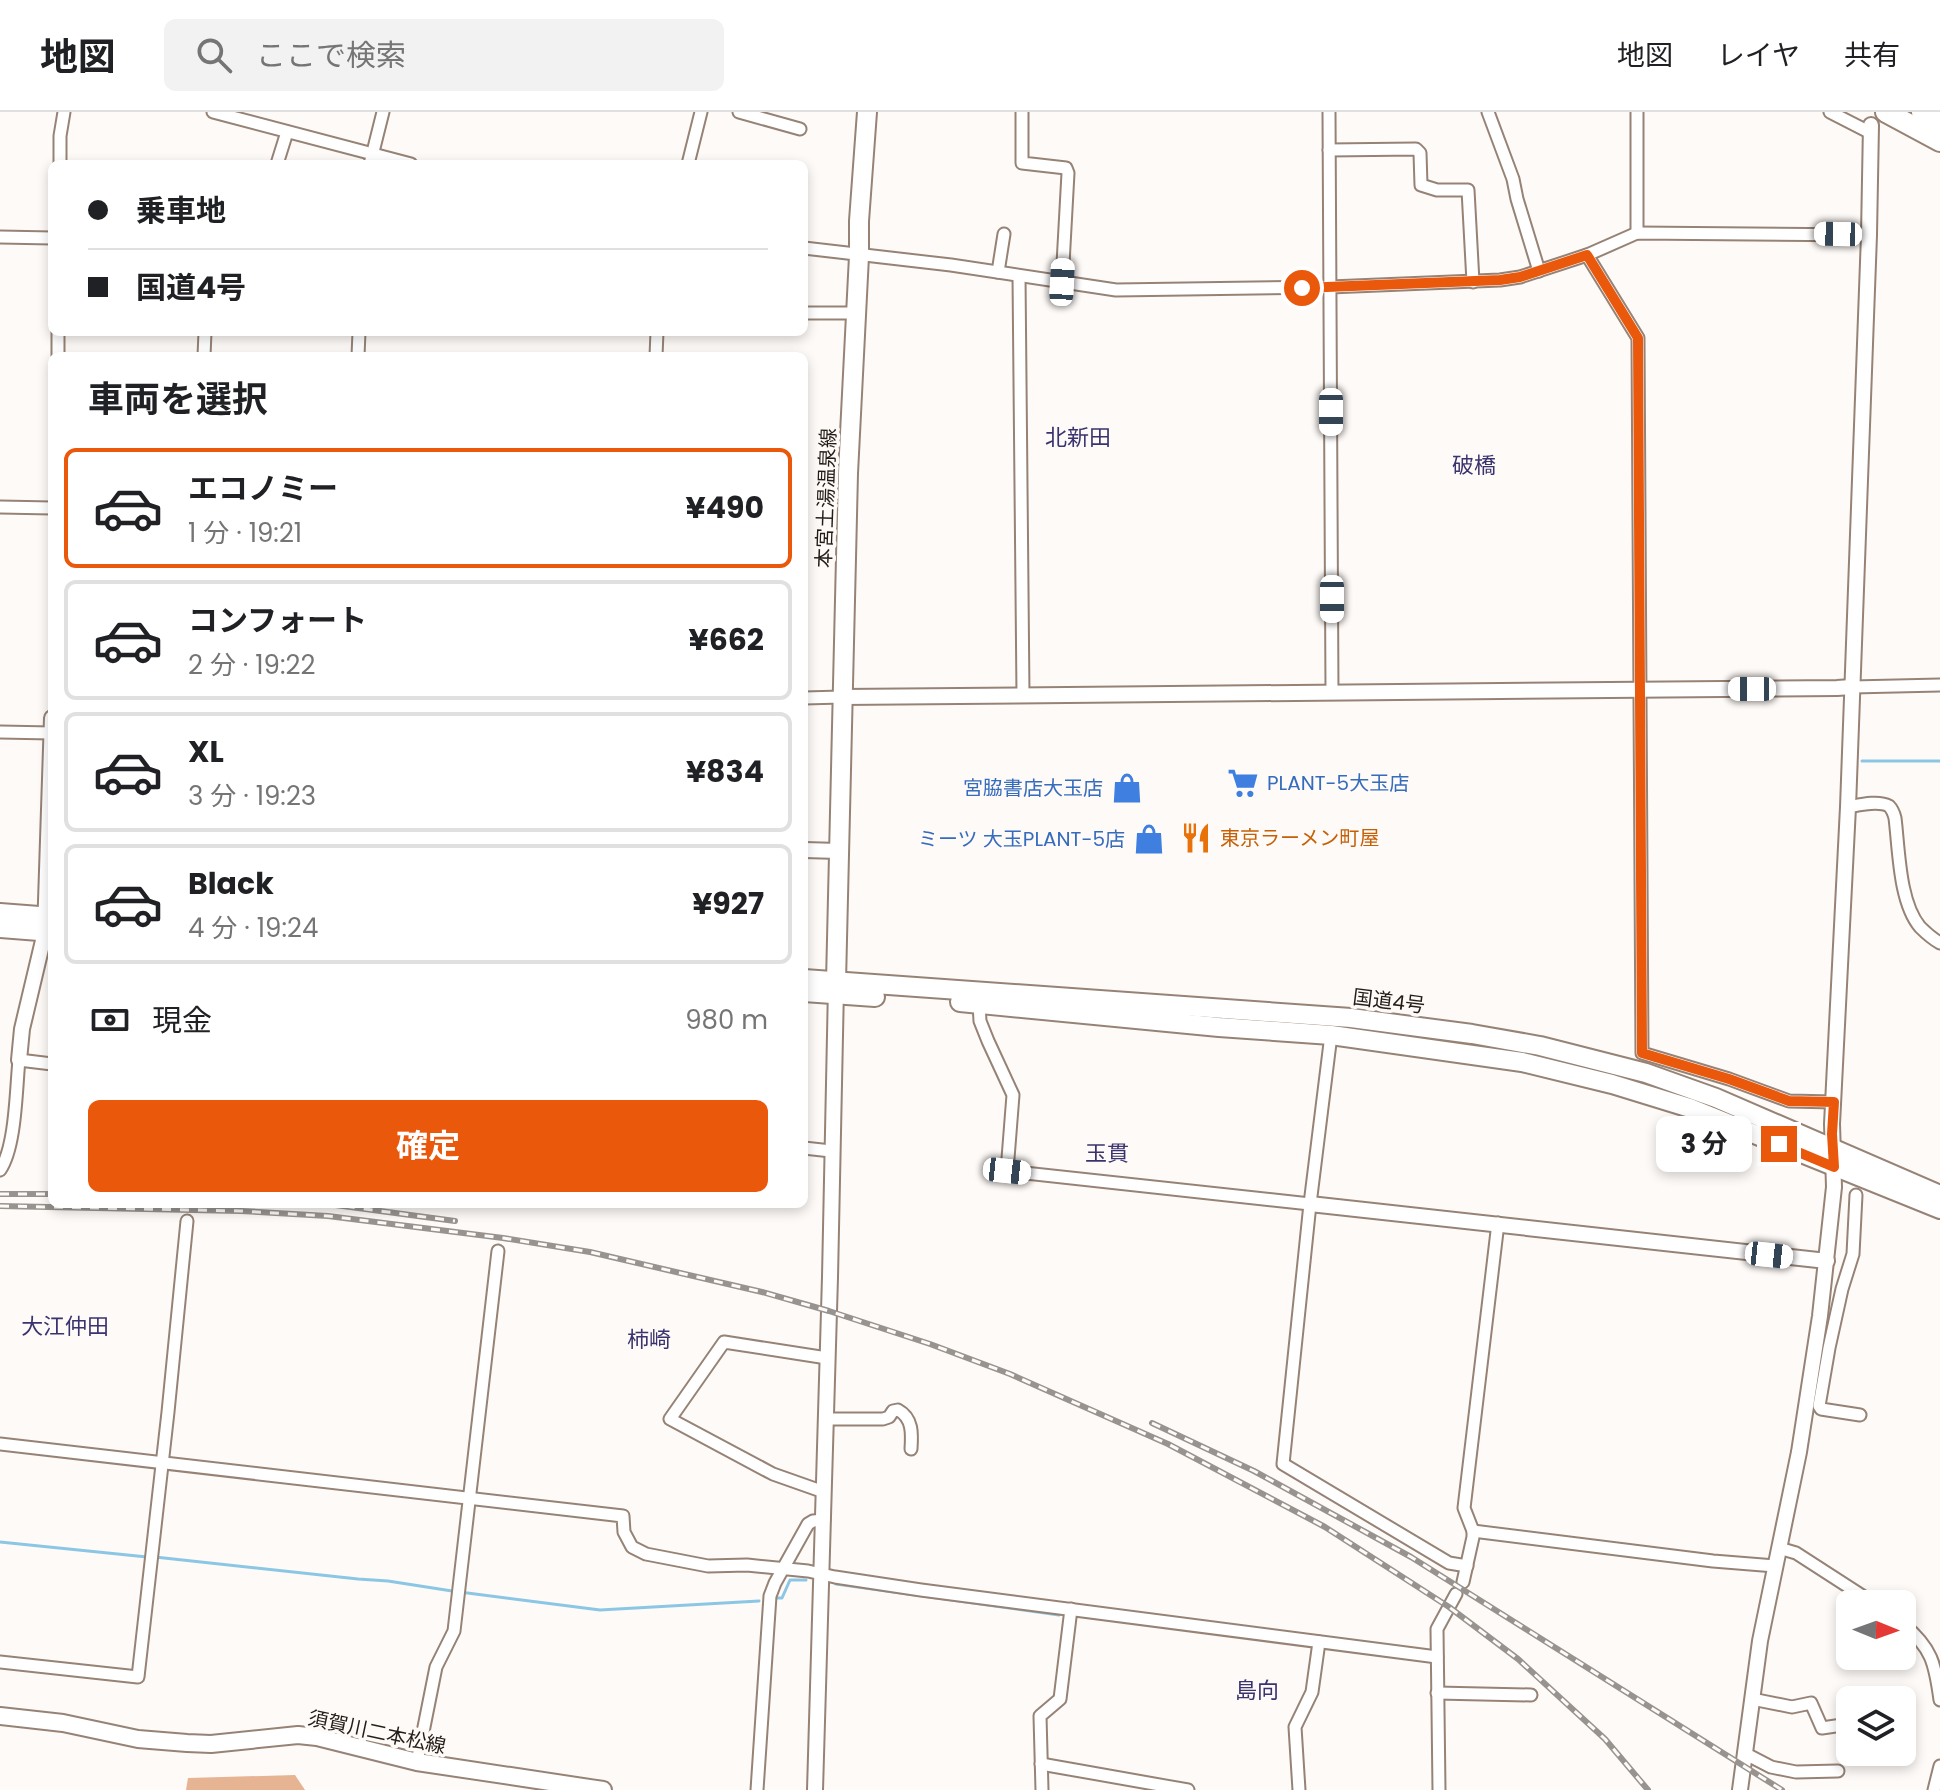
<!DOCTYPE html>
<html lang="ja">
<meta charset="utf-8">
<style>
body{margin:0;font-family:Poppins,"Noto Sans JP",sans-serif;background:#f2f2f2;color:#202124;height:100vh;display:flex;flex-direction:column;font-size:30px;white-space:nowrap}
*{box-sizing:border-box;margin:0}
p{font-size:26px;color:#757577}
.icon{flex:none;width:44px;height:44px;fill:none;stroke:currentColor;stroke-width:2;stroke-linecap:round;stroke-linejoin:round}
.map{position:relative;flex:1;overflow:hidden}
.drawer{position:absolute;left:48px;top:240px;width:760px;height:856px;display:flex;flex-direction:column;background:#fff;border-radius:12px;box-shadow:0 4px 12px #0003}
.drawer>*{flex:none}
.guide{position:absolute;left:48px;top:48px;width:760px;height:176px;border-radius:12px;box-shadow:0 4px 12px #0003;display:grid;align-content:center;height:176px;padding:0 40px;background:#fff}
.needle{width:52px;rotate:91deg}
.buttons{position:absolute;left:1836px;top:1478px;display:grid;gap:16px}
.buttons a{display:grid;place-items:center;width:80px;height:80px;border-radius:12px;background:#fff;box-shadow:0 4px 12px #0003;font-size:40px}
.end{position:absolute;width:36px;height:36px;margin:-18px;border:10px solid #ea580c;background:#fff;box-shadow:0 0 0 4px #fff}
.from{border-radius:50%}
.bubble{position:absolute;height:56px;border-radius:12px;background:#fff;box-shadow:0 4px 12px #0003;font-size:26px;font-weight:700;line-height:56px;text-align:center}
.car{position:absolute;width:24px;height:48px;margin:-24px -12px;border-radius:10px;box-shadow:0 0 6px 2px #0007;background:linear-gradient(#fff 24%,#345 0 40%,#fff 0 76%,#345 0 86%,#fff 0)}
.guide b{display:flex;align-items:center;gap:28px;height:76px;font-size:30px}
.guide b+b{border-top:2px solid #e0e0e0}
.guide i{width:20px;height:20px;background:#202124}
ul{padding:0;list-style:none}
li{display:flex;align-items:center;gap:24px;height:120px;margin:0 16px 12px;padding:0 24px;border:4px solid #e0e0e0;border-radius:12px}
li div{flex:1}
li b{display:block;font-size:30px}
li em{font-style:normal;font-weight:700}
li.current{border-color:#ea580c}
li>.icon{width:72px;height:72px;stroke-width:1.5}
h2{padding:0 40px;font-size:36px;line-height:96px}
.pay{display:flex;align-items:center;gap:20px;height:88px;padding:0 40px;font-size:30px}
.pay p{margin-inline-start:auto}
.button{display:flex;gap:16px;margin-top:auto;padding:16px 40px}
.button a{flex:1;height:92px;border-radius:12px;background:#ea580c;color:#fff;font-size:32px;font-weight:700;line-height:92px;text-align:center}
header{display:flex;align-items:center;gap:48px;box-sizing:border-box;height:112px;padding:0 40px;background:#fff;border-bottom:2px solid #e0e0e0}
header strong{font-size:38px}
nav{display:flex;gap:44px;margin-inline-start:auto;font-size:28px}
.search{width:560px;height:72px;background:#f2f2f2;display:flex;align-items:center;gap:20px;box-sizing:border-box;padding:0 28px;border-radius:12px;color:#757577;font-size:30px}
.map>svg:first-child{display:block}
</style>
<header>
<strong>地図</strong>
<div class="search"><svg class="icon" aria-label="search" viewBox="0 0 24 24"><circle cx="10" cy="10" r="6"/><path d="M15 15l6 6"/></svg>ここで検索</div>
<nav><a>地図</a><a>レイヤ</a><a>共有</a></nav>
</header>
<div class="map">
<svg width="1940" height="1678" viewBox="0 0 1940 1678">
<rect width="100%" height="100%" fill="#fefaf7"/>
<path fill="#e6b492" d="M295,1663l10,15h-119l2,-12z"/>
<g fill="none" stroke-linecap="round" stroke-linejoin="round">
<g stroke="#8bc7e4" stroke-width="3">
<path d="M1862,649h78"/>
<path d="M0,1430l147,15"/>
<path d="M155,1445l203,22 30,2 64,10 148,19 159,-9"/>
<path d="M836,1472l223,31"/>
<path d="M778,1486h4l8,-18h16"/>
</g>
<g stroke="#968376" stroke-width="15">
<g id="minor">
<path d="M213,0l198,52"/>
<path d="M739,0l61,17"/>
<path d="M1022,0v51l44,5 2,5 -6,109"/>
<path d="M1329,0l3,580"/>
<path d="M1488,0l25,67 4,20 22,72"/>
<path d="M1637,0v121"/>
<path d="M1830,0l41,21"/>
<path d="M1329,38l87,-1 4,4 1,32 16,5h31l5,92"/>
<path d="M60,52v-28l4,-24"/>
<path d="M277,52l10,-32"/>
<path d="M370,52l13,-52"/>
<path d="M688,52l13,-52"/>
<path d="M0,125l52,1"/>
<path d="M804,136l147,17 165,25 214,-3 170,-7 20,-3 67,-22 50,-22 232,2"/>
<path d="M1587,143l51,83 4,715 87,26 60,22 45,1"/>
<path d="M998,160l6,-38"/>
<path d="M1019,164l4,419"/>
<path d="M804,201h52"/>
<path d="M58,244v-24"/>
<path d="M204,244l1,-24"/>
<path d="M358,244l1,-24"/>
<path d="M656,244l1,-24"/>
<path d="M0,395l52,1"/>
<path d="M1852,575l88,-2"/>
<path d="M804,586l38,-1"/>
<path d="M0,620l52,1"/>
<path d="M1848,695c11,-2 30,-7 41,-1 3,3 5,8 6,12 4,32 4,84 25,109 6,6 13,12 20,16"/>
<path d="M979,892l1,17 8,20 25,54 -6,76 303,33"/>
<path d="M1331,923l-21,169 -27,260 166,99 18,3"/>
<path d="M804,1036l27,3"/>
<path d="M0,1058c16,-23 16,-82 19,-110l33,4"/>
<path d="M1856,1083l-3,59 -11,35 -13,59 -10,58 2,3 39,6"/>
<path d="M826,1307h57l6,-2 4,-6 5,-1c15,8 14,24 13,39"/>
<path d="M0,1332l623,72 1,16 8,15 14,7 62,12 39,-1 61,6 27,6 86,13 516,67"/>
<path d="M824,1380l-51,-18 -103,-55 54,-77 103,16"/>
<path d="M1473,1419l240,30 62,5"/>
<path d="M1779,1436l17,5 79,51"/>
<path d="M1463,1470l10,-45v-6l-9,-23 34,-285"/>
<path d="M1902,1511c30,25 33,40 38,77"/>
<path d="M0,1550l138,15 30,-265 19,-191"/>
<path d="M1437,1581l94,2"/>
<path d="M1752,1587l40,8 19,-4 11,25 27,-4"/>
<path d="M1744,1641l27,14 25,5 42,-1"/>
<path d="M417,1650l19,-95 18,-36 44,-380"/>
<path d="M1041,1652l147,26"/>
<path d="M757,1678l13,-194 5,-13 33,-59 5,-3 11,-1"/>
<path d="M1042,1678l-2,-74 20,-17 11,-90"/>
<path d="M1299,1678l-4,-63 17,-35 7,-50"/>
<path d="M1439,1678l-2,-161 19,-35"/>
<path d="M1934,1678l6,-24"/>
</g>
</g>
<g stroke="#968376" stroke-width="18">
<g id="tertiary">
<path d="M842,585l995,-9 15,-1"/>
<path d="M804,738l35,1"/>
<path d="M19,948l3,-31 23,-97 7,-214"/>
<path d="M1310,1092l517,57"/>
<path d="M815,1678l15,-513 6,-290"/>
<path d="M1740,1678l20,-149 39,-189 21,-136 14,-129 -2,-63 16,-317 21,-572 2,-110"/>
</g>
</g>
<g stroke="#968376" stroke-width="20">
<path id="secondary" d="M0,1604l63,7 75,16 49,4 24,1 87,-9 19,2 100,25 186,28"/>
</g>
<g stroke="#968376" stroke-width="22">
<path id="primary" d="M836,870l12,-509 11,-217v-35l8,-109"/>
</g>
<g stroke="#968376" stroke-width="22">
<g id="trunk">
<path d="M0,801l52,4"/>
<path d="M0,816l52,4"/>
<path d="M804,867l547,39 121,16 68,12 106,27 70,25 224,97"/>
<path d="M804,880l71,5"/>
<path d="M960,890l259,25 112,8 191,27 90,22 78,24 250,101"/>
</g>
</g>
<g stroke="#968376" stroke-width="24">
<g id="motorway">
<path d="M1886,0l54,29"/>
<path d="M1922,0l18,10"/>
</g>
</g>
<use href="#minor" stroke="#fff" stroke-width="11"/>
<use href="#tertiary" stroke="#fff" stroke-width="14"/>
<use href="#secondary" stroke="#fff" stroke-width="16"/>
<use href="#primary" stroke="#fff" stroke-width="18"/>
<use href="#trunk" stroke="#fff" stroke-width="18"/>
<use href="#motorway" stroke="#fff" stroke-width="20"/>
<g stroke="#98938f" stroke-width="6">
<g id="rail">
<path d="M0,1082h52"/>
<path d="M328,1092l127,17"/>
<path d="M0,1094l241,5 87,5 175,22 87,14 172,40 67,19 101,33 80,30 158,70 157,83 124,80 69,52 87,80 43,51"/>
<path d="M1152,1311l102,48 157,86 371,233"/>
</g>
</g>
<use href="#rail" stroke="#fefaf7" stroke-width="3" stroke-dasharray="9" stroke-linecap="butt"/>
</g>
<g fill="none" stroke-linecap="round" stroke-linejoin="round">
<path stroke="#ea580c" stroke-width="10" d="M1302,176l198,-8 20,-3 67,-22 51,83 4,715 87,26 60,22 45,1 -2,32 2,33 -55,-23"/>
</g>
<defs>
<g id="supermarket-bare" transform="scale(2.4)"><path d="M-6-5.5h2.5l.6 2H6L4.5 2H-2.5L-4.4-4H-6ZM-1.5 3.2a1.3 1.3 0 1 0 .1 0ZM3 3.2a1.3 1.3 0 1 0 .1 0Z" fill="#3f7fe0" stroke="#fefaf7" stroke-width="2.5" paint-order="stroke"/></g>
<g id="shop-bare" transform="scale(2.4)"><path d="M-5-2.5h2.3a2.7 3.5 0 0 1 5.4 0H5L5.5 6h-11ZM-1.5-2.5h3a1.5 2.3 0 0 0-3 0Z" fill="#3f7fe0" stroke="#fefaf7" stroke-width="2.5" paint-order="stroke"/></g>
<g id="restaurant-bare" transform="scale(2.4)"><path d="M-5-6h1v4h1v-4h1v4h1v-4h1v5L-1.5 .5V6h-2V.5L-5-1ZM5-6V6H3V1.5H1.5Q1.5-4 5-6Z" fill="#e8710a" stroke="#fefaf7" stroke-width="2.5" paint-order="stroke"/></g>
</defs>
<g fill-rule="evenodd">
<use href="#supermarket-bare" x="1243" y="671"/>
<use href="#shop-bare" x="1127" y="676"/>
<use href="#restaurant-bare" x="1196" y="726"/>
<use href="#shop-bare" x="1149" y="727"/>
</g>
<g text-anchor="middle" stroke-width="7" stroke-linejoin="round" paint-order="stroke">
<g font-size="20" fill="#231c17" stroke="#fefaf7">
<text transform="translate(826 386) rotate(-88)" y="7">本宮土湯温泉線</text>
<text transform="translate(1389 889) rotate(7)" y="7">国道4号</text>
<text transform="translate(377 1620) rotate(12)" y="7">須賀川二本松線</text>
</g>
<g font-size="20" fill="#366cbe" stroke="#fefaf7" text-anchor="end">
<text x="1267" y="678" text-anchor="start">PLANT-5大玉店</text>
<text x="1103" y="683">宮脇書店大玉店</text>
<text x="1125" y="734">ミーツ 大玉PLANT-5店</text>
</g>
<g font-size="20" fill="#c56008" stroke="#fefaf7" text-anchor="start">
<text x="1220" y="733">東京ラーメン町屋</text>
</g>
<g font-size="22" fill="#3a336f" stroke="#fefaf7">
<text x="1078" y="333">北新田</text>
<text x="1474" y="361">破橋</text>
<text x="1107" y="1049">玉貫</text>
<text x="65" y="1222">大江仲田</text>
<text x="649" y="1235">柿崎</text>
<text x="1257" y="1586">島向</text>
</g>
</g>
</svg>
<div class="buttons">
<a><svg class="needle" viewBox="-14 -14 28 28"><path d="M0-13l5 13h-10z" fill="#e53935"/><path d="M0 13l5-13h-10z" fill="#757577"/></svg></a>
<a><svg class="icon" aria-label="layers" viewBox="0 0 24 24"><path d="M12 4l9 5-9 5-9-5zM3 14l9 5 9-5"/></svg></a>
</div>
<i class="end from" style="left:1302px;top:176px"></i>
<i class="end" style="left:1779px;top:1032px"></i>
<div class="bubble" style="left:1656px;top:1004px;width:96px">3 分</div>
<i class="car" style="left:1838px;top:122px;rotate:271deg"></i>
<i class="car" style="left:1062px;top:170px;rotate:3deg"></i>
<i class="car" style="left:1331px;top:300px;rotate:180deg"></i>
<i class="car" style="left:1332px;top:487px;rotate:180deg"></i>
<i class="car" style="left:1752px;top:577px;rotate:270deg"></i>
<i class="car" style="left:1007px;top:1059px;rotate:96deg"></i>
<i class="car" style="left:1769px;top:1143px;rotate:96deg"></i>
<div class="guide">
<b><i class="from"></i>乗車地</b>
<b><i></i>国道4号</b>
</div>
<section class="drawer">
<h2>車両を選択</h2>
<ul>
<li class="current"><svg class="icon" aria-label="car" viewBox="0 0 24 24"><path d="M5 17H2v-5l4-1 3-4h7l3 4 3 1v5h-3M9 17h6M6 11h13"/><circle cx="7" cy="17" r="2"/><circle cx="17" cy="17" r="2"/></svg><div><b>エコノミー</b><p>1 分 · 19:21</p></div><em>¥490</em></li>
<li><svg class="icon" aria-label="car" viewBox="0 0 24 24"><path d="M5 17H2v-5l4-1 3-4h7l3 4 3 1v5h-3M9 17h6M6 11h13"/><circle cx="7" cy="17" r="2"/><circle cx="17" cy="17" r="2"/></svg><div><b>コンフォート</b><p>2 分 · 19:22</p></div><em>¥662</em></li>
<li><svg class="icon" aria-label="car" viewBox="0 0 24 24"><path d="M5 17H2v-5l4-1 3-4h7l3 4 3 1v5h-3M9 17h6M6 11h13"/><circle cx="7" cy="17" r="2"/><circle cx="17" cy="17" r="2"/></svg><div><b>XL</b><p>3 分 · 19:23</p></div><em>¥834</em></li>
<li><svg class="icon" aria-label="car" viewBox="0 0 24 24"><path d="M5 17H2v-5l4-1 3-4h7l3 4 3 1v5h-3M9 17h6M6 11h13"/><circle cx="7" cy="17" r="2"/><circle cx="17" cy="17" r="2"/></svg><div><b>Black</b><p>4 分 · 19:24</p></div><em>¥927</em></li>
</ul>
<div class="pay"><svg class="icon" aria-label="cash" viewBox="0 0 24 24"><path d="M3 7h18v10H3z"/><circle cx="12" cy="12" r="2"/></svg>現金<p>980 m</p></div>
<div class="button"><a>確定</a></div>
</section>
</div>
